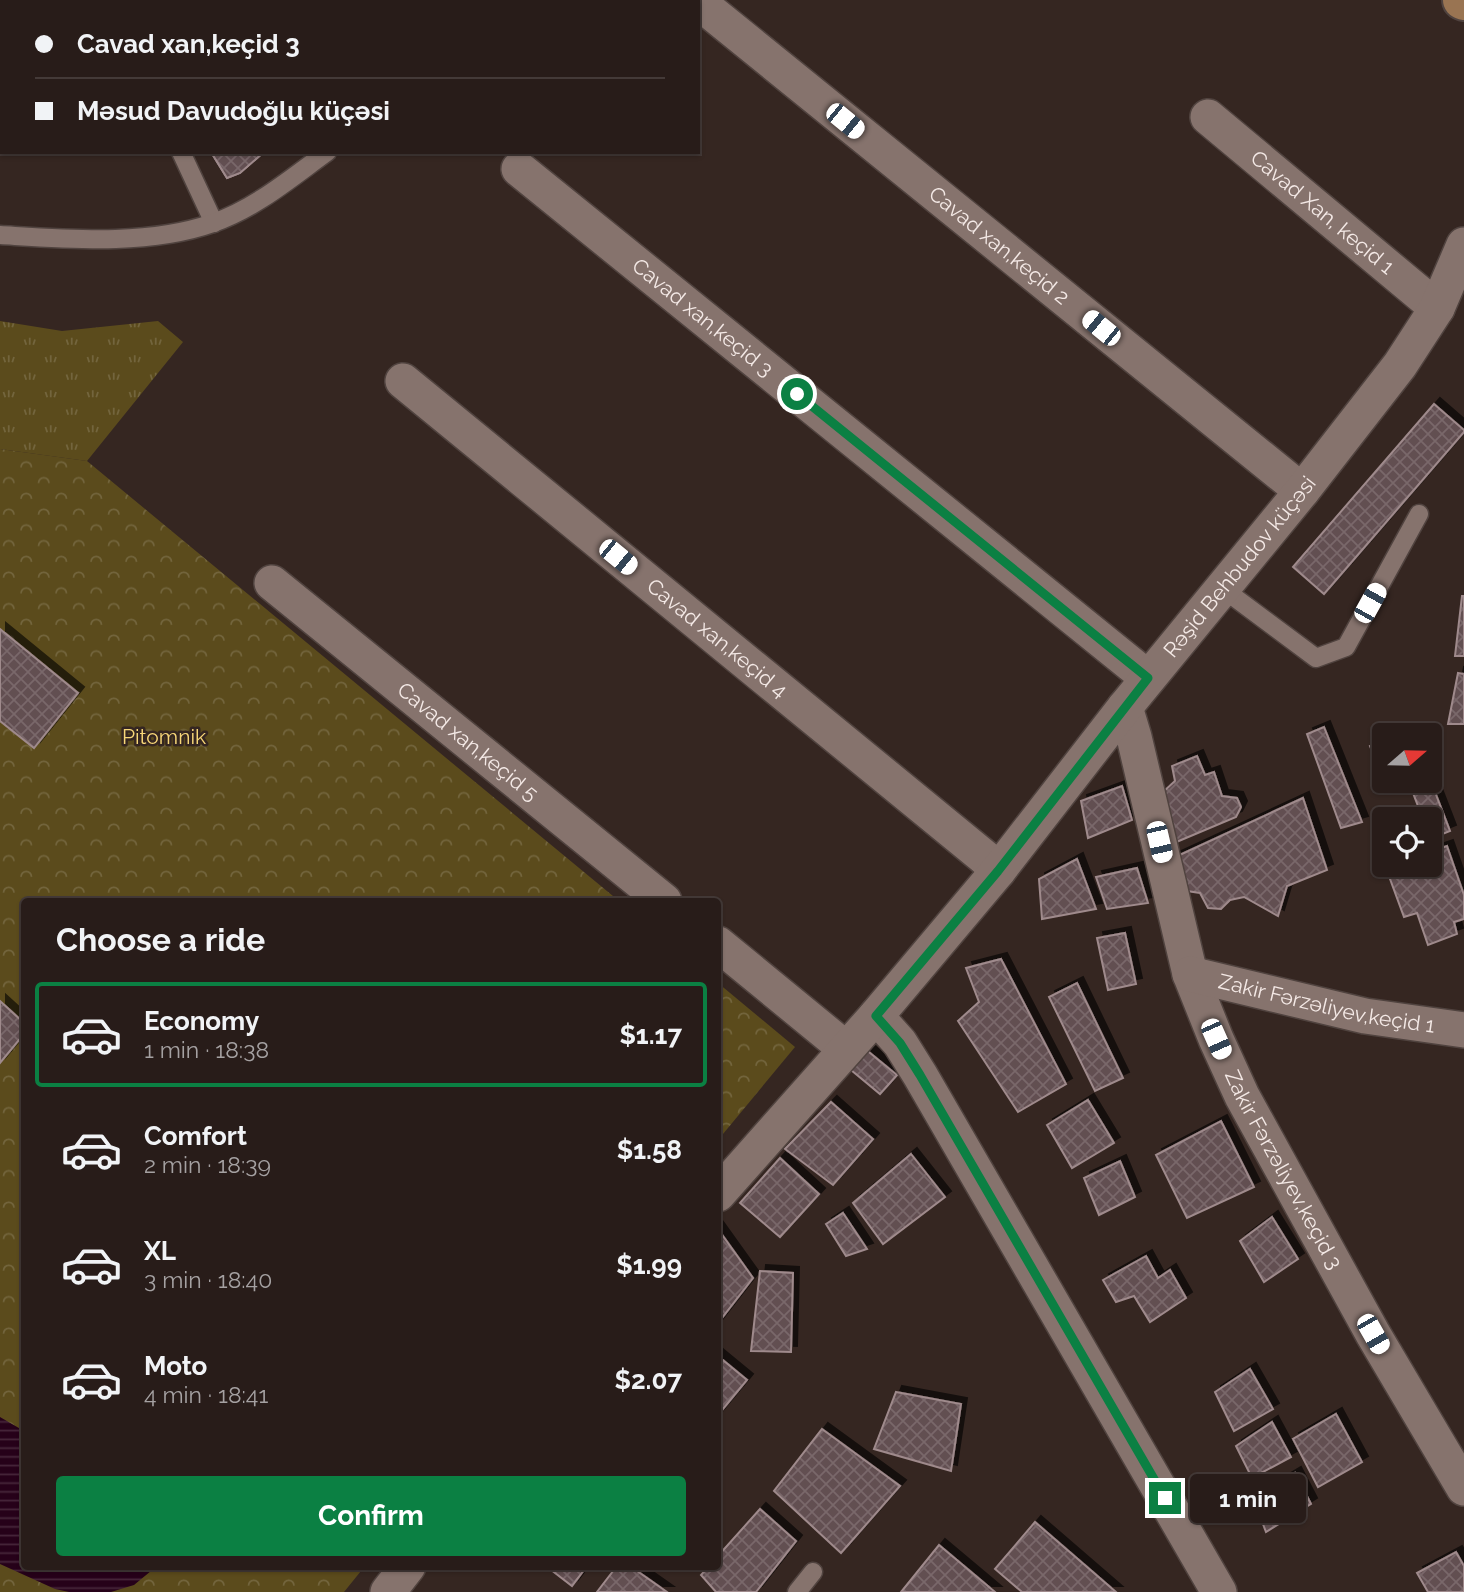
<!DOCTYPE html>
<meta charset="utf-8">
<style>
body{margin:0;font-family:Raleway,sans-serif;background:#302522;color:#f1f3f6;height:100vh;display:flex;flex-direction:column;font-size:26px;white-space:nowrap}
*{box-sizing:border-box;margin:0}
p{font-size:23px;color:#a5a1a2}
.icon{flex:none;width:38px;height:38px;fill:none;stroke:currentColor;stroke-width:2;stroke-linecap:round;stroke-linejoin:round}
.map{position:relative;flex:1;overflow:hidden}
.drawer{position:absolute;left:21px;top:898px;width:700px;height:672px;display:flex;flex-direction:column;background:#281c19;border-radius:7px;box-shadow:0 2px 5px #0004,0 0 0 2px #443a38}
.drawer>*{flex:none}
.hud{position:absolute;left:0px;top:0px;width:700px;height:154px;box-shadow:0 2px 5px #0004,0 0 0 2px #443a38;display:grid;align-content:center;height:154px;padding:0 35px;background:#281c19}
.needle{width:46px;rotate:70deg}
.fabs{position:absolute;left:1372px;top:723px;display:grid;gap:14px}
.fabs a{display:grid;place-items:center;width:70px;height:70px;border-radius:7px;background:#281c19;box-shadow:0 2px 5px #0004,0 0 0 2px #443a38;font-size:35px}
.end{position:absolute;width:32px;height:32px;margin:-16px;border:9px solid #0b8043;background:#fff;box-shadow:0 0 0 4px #fff}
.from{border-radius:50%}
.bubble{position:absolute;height:49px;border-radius:7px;background:#281c19;box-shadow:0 2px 5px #0004,0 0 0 2px #443a38;font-size:23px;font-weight:700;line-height:49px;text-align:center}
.car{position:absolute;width:21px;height:42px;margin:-21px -10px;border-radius:9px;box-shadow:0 0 5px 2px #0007;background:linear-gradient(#fff 24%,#345 0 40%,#fff 0 76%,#345 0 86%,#fff 0)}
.hud b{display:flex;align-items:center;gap:24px;height:66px;font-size:26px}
.hud b+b{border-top:2px solid #443a38}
.hud i{width:18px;height:18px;background:#f1f3f6}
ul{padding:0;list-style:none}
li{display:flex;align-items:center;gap:21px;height:105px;margin:0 14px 10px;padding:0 21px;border:4px solid transparent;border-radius:7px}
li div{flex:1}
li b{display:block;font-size:26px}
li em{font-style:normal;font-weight:700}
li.selected{border-color:#0b8043}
li>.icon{width:63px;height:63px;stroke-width:1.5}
h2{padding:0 35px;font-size:32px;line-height:84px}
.cta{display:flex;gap:14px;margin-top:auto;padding:14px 35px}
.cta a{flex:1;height:80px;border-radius:7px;background:#0b8043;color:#fff;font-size:28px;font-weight:700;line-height:80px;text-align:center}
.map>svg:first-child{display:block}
</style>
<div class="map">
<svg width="1464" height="1592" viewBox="0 0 1464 1592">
<defs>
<pattern id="grass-tufts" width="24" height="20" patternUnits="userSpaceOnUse" patternTransform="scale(1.75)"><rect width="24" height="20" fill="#5b4b1c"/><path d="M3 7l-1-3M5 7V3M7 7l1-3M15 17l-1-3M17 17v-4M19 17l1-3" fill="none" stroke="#73653d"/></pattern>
<pattern id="forest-crowns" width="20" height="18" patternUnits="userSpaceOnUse" patternTransform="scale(1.75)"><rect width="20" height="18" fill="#5b4b1c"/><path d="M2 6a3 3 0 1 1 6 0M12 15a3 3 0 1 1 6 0" fill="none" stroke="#73653d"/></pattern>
<pattern id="water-rules" width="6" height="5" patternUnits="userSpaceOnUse" patternTransform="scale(1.75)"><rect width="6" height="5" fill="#260119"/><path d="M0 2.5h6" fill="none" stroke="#46263a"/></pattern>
<pattern id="building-cross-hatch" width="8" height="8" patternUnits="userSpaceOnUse" patternTransform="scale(1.75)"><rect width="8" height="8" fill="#624f51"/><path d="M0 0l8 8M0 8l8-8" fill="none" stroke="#79686a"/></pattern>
<filter id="shadow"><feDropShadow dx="6" dy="-6" stdDeviation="0" flood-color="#0009"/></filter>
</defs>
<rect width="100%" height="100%" fill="#352621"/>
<path fill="url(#grass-tufts)" d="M0,321l62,10 96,-10 25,21 -96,119 -87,-12z"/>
<g fill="url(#forest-crowns)">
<path d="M0,449l87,12 532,440h-595v665h341l-21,26h-344z"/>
<path d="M718,983l77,64 -77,93z"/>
</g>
<path fill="url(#water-rules)" d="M0,1417l24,14v135h133l-23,19 -23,7h-42l-14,-3 -55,-25z"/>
<g fill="url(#building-cross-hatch)" stroke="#9f8a8c" stroke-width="2" filter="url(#shadow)">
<path d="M153,0h94l-1,2h-96z"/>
<path d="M153,0h94l-1,2h-96z"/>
<rect x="276" y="0" width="91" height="2"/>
<rect x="276" y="0" width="91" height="2"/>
<path d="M211,152h53l-24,21 -13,5z"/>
<path d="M211,152h53l-24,21 -13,5z"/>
<path d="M1434,404l30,26v2l-140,162 -31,-27z"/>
<path d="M1462,596h2v60h-9z"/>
<path d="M0,629l78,64 -44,55 -34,-27z"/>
<path d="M1458,673l6,1v50h-16z"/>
<path d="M1324,727l38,95 -21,6 -34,-94z"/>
<path d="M1384,740v24l-6,2 -8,-20z"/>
<path d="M1197,756l8,19 9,-3 8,24 15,2 4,9 -5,10 -62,26 -10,-52 11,-10 -3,-15z"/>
<path d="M1430,779l20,52 -20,8v-20h-7l-15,-39h22z"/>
<path d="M1122,786l10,34 -44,18 -7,-37z"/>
<path d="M1303,798l24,72 -40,16 -9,30 -34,-19 -14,3 -9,9 -13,-1 -8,-15 -13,-2 -14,-33z"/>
<path d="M1447,846l17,49v24l-10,3 3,12 -29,11 -11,-32 -13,4 -18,-49 9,-4h35v-12z"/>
<path d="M1077,859l19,50 -54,10 -3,-40z"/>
<path d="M1137,868l11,35 -41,6 -11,-32z"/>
<path d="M1125,933l11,51 -28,6 -11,-52z"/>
<path d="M1001,959l65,125 -48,28 -60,-91 21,-19 -13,-34z"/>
<path d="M1077,983l46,95 -28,13 -46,-94z"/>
<path d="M0,1001l24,22v11l-24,29z"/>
<path d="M864,1048l33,27 -17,19 -29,-24z"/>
<path d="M1088,1100l26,43 -42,25 -25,-43z"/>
<path d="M831,1102l42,37 -40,46 -48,-36z"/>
<path d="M1221,1121l33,66 -67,31 -31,-63z"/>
<path d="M911,1154l34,43 -62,47 -30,-41z"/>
<path d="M780,1158l39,36 -39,43 -40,-34z"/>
<path d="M1120,1161l15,36 -36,18 -15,-37z"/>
<path d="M843,1213l24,36 -21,7 -20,-32z"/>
<path d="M1272,1217l26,42 -34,23 -24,-41z"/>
<path d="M718,1229l35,49 -35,45z"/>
<path d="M1146,1256l12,22 12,-8 16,28 -36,24 -16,-26 -18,6 -13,-22z"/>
<path d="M760,1271l33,2 -2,79 -40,-1z"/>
<path d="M718,1356l29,24 -29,35z"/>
<path d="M1250,1369l23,40 -39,22 -19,-39z"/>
<path d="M896,1392l65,12 -10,67 -77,-22z"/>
<path d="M1336,1414l26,48 -44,25 -25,-48z"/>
<path d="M1272,1422l19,35 -39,21 -16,-32z"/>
<path d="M822,1429l78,57 -59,67 -67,-62z"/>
<path d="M1295,1473l16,31 -45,28 -13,-34z"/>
<path d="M760,1509l36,32 -40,51h-40l-15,-17 8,-9h9v-10z"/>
<path d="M1035,1522l81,70h-94l-27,-23z"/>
<path d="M939,1545l56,47h-94z"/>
<path d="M1456,1552l8,14v26h-36l-11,-19z"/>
<path d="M546,1566h41l-15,20z"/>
<path d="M617,1566h13l37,26h-70z"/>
</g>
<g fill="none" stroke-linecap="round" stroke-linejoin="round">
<g stroke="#50433f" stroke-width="21">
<g id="lane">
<path d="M111,0l1,2"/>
<path d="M27,2l2,-2"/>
<path d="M487,2l2,-2"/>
<path d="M0,34l2,-2"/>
<path d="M181,152l33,71"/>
<path d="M0,235c68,4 148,11 213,-12 43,-15 78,-45 114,-71"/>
<path d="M1222,588l94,70 30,-11 73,-133"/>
<path d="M797,1592l16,-20"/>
</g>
</g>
<g stroke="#50433f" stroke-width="38">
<g id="street">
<path id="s1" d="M696,0l606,491"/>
<path id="s2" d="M1208,117l229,191"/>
<path id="s3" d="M519,169l629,509"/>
<path id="s4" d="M403,381l581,476 14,14"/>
<path id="s5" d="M272,583l392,318"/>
<path id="s6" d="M1125,707l9,30 56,237 26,65 26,57 131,238 91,154"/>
<path d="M718,944l128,105"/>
<path id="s7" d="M1190,974l175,42 99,14"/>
<path d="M876,1016l24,27 20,32 299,517"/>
<path id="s8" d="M718,1194l158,-178 122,-145 127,-164 177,-216 98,-126 37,-57 27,-63"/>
<path d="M388,1592l20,-26"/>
</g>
</g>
<g stroke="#50433f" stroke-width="42">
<path id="secondary" d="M1462,0l2,1"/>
</g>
<use href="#lane" stroke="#86736d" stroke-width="18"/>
<use href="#street" stroke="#86736d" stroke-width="35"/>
<use href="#secondary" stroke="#997452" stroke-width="38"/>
</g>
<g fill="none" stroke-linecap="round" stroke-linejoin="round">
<path stroke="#0b8043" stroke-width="9" d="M797,394l351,284 -150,193 -122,145 24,27 20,32 245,423"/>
</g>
<g text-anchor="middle" stroke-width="5" stroke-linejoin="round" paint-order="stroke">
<g font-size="21" fill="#f4e9e6" stroke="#352621">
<text dy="7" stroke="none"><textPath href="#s2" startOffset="149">Cavad Xan, keçid 1</textPath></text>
<text dy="7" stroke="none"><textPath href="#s1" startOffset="390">Cavad xan,keçid 2</textPath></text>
<text dy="7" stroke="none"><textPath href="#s3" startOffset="236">Cavad xan,keçid 3</textPath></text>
<text dy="7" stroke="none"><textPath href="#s8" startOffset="816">Rəşid Behbudov küçəsi</textPath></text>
<text dy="7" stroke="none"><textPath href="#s4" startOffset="406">Cavad xan,keçid 4</textPath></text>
<text dy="7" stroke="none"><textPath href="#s5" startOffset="252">Cavad xan,keçid 5</textPath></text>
<text dy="7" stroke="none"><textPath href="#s7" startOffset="140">Zakir Fərzəliyev,keçid 1</textPath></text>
<text dy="7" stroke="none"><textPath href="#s6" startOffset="492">Zakir Fərzəliyev,keçid 3</textPath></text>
</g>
<g font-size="21" fill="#f8d778" stroke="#352621">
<text x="164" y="744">Pitomnik</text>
</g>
</g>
</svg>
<div class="fabs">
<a><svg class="needle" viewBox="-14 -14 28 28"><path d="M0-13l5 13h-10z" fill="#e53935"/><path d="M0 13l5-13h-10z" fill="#a5a1a2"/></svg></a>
<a><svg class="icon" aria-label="locate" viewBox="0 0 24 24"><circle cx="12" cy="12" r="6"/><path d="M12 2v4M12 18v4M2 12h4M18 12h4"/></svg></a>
</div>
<i class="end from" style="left:797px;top:394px"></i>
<i class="end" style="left:1165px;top:1498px"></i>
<div class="bubble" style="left:1190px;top:1474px;width:116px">1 min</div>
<i class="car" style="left:845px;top:121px;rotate:129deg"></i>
<i class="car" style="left:1101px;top:328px;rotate:309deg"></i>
<i class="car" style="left:618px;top:557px;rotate:129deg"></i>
<i class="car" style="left:1370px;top:603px;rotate:29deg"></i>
<i class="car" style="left:1159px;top:842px;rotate:167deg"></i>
<i class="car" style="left:1216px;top:1039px;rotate:156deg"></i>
<i class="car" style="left:1373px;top:1334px;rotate:150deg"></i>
<div class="hud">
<b><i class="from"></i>Cavad xan,keçid 3</b>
<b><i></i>Məsud Davudoğlu küçəsi</b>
</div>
<section class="drawer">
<h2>Choose a ride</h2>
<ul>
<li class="selected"><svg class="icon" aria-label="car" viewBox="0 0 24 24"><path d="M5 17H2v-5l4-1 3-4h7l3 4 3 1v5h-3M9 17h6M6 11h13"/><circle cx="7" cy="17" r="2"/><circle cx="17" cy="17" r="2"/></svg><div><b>Economy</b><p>1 min · 18:38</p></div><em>$1.17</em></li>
<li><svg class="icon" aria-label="car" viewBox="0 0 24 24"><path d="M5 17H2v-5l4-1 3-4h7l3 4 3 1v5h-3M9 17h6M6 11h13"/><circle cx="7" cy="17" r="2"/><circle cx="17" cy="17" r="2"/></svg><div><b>Comfort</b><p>2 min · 18:39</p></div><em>$1.58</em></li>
<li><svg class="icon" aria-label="car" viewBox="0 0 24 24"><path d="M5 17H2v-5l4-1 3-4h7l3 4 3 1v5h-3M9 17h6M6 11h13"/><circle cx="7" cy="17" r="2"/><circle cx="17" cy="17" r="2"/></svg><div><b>XL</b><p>3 min · 18:40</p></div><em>$1.99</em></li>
<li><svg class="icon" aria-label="car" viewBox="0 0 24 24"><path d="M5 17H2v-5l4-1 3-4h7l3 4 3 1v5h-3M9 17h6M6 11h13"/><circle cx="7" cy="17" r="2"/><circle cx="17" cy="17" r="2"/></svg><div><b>Moto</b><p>4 min · 18:41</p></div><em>$2.07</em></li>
</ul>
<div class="cta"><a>Confirm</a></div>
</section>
</div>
